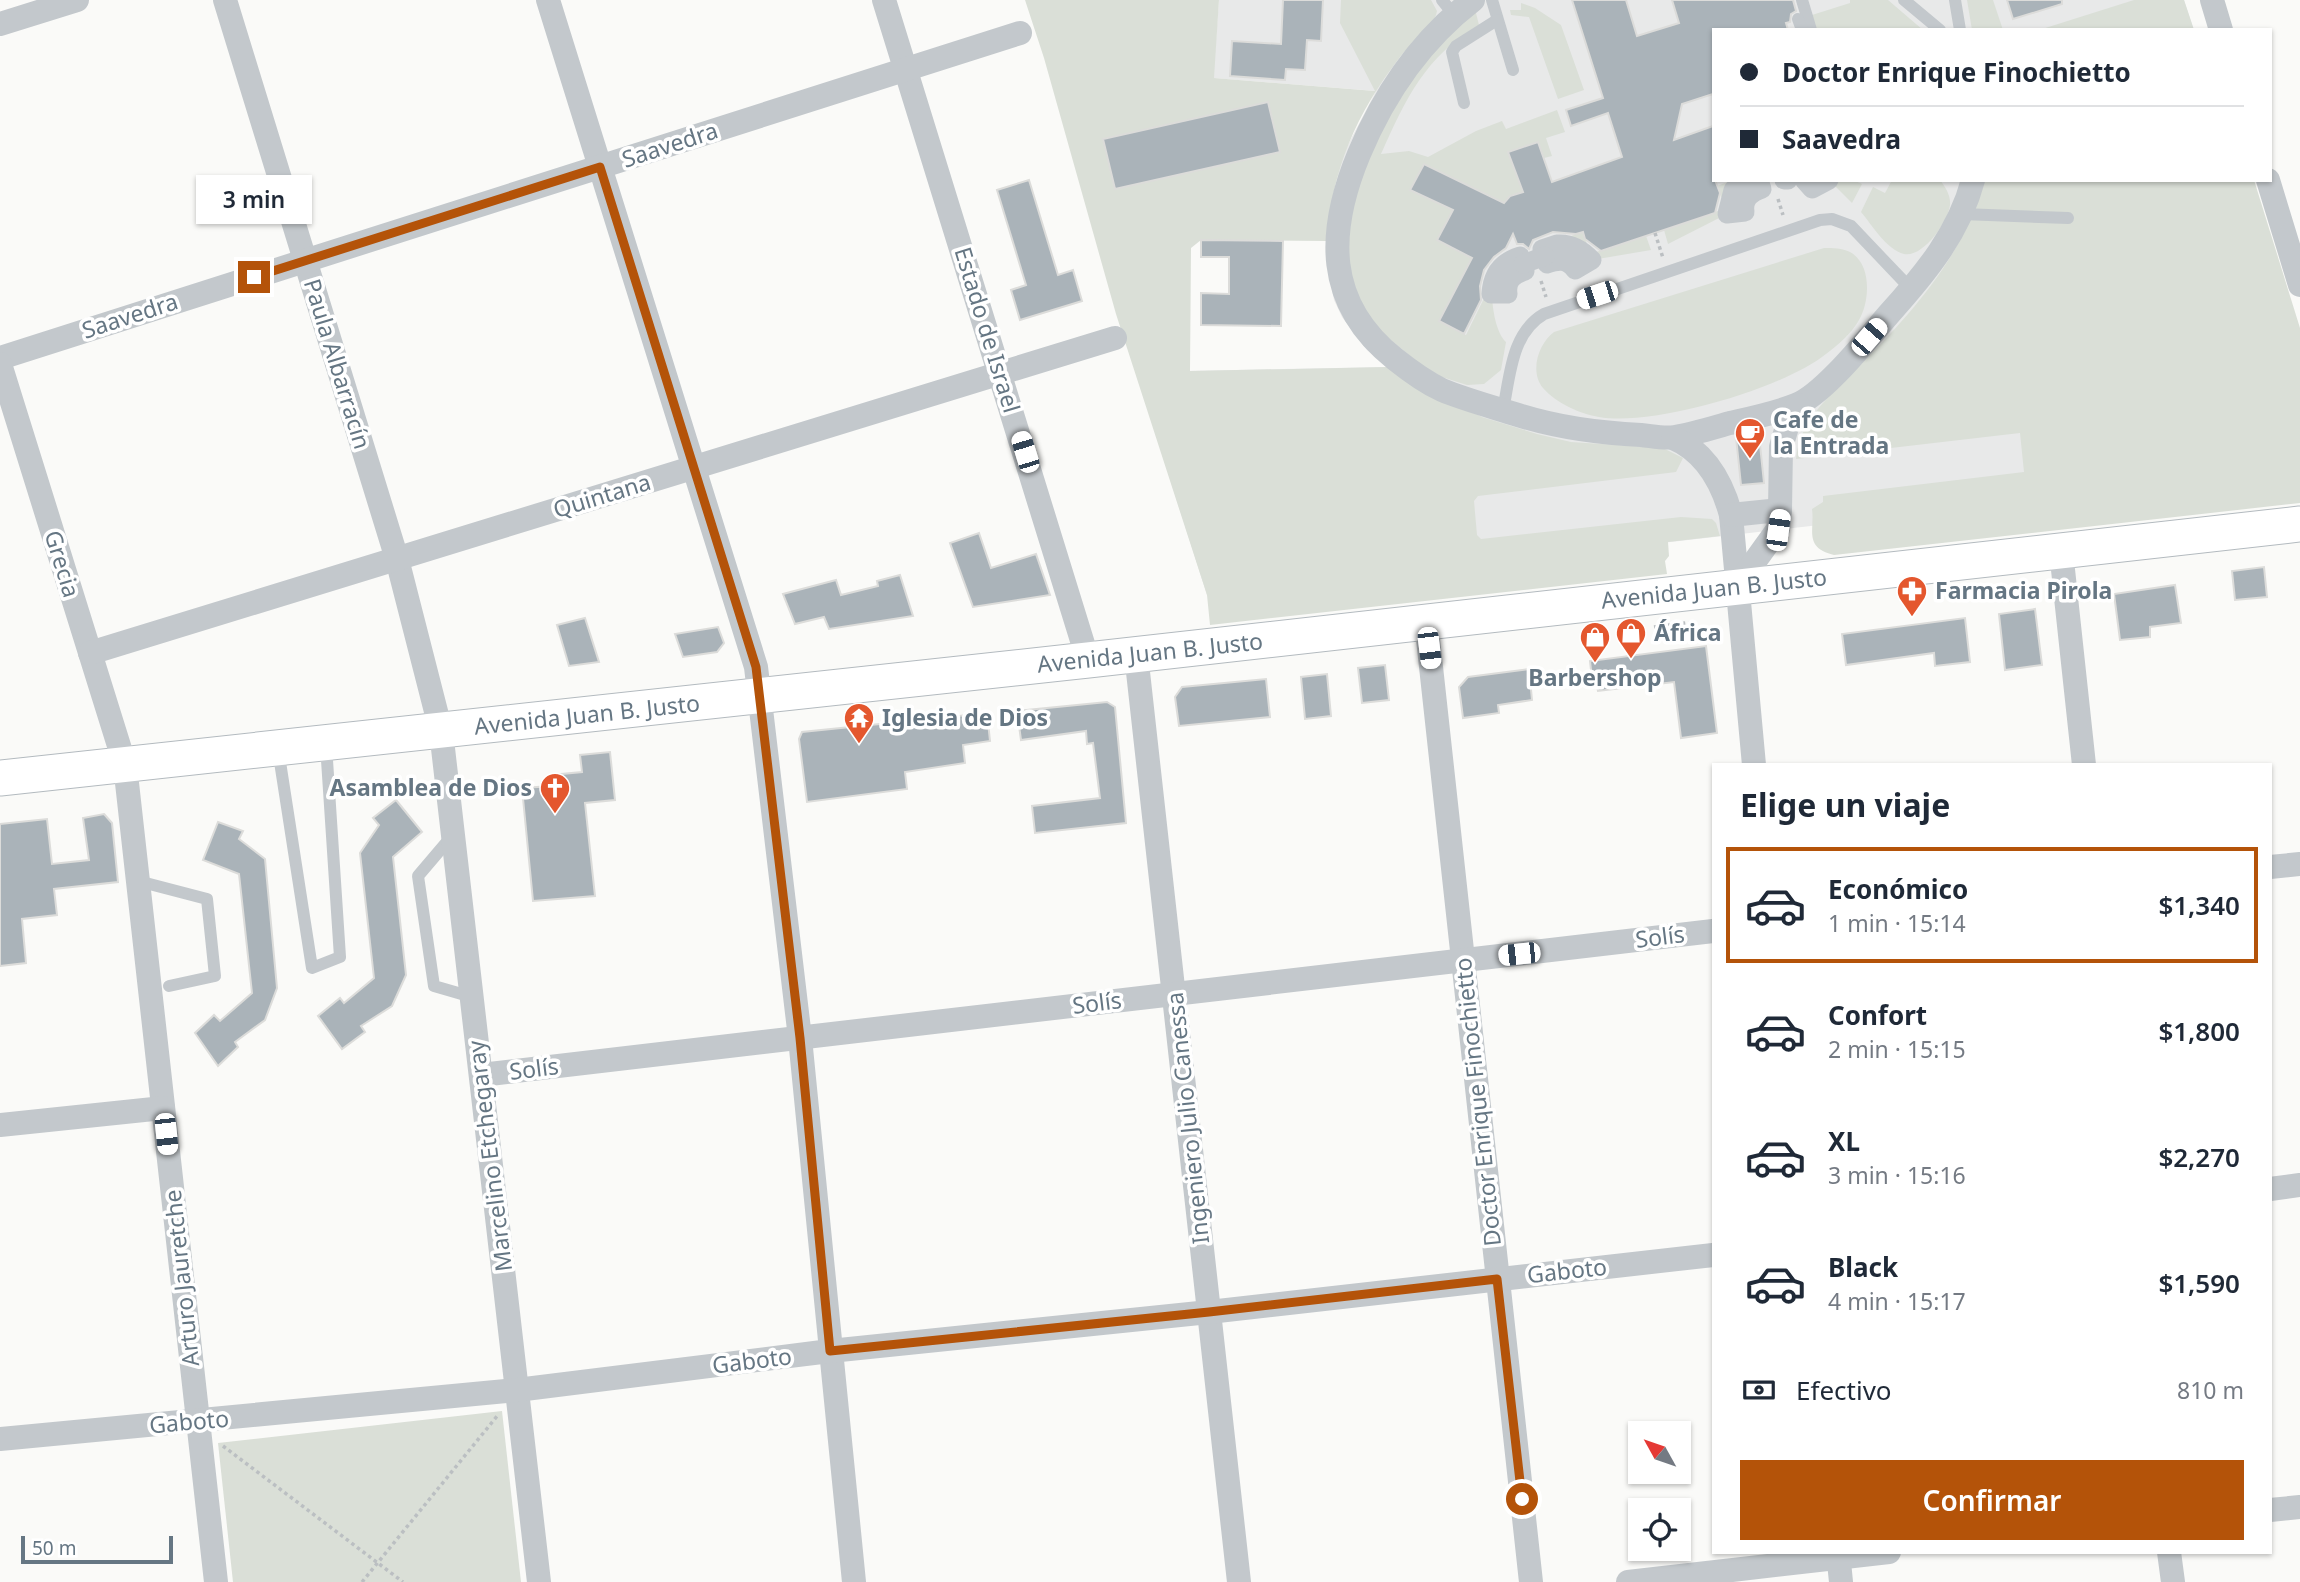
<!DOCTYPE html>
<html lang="es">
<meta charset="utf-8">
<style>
body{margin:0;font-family:"Noto Sans",sans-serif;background:#f2f2f3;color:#1f2937;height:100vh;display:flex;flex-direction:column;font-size:26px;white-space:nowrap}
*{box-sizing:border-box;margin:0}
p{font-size:23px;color:#747a83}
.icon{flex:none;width:38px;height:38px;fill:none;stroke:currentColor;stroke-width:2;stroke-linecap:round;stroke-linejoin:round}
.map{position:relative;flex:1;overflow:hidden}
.panel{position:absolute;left:1712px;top:763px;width:560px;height:791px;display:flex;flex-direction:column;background:#fff;border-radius:0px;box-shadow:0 2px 5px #0004}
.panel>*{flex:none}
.top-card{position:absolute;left:1712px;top:28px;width:560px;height:154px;border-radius:0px;box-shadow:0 2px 5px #0004;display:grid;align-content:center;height:154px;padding:0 28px;background:#fff}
.needle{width:46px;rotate:310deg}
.buttons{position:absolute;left:1628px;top:1421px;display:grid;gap:14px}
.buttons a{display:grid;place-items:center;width:63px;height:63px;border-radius:0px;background:#fff;box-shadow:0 2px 5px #0004;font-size:35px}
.scale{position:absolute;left:21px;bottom:18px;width:152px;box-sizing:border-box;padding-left:7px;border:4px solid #657683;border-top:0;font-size:19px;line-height:24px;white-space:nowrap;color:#657683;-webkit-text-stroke:5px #fff;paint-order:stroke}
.end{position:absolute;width:32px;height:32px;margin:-16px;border:9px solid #b45309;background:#fff;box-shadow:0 0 0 4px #fff}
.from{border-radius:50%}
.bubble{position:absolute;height:49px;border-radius:0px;background:#fff;box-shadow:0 2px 5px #0004;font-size:23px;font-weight:600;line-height:49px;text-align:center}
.car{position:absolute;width:21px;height:42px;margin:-21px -10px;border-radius:9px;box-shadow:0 0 5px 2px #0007;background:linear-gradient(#fff 24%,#345 0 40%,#fff 0 76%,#345 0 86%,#fff 0)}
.top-card b{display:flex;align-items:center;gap:24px;height:66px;font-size:26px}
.top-card b+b{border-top:2px solid #e0e1e3}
.top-card i{width:18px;height:18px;background:#1f2937}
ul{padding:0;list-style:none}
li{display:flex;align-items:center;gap:21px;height:116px;margin:0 14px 10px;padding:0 14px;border:4px solid transparent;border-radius:0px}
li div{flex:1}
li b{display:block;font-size:26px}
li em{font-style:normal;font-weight:600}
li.selected{border-color:#b45309}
li>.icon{width:63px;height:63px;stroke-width:1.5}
h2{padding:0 28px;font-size:32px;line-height:84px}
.pay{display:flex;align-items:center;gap:18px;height:77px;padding:0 28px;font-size:26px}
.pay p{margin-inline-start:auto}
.primary-button{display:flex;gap:14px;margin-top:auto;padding:14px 28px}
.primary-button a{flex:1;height:80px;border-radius:0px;background:#b45309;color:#fff;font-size:28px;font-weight:600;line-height:80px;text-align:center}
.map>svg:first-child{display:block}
</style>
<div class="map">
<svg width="2300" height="1582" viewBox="0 0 2300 1582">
<rect width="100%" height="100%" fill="#fafaf8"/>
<path fill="#e8e9e9" d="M1219,0h965l10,30h-481v150h528l59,290 -1093,125 -71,-223 251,-5 -20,-17 -25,-33 -8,-17 -7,-39 2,-41 12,-62 35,-67 -163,-13z"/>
<g fill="#dadfd7" fill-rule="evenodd">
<path d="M1025,0h194l-5,78 161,13 -35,-68 1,-23h90l6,11c-3,18 -26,32 -37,46 -44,57 -68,112 -73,184l-126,-1 -10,8 -1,123 198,-4 94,50 55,17 34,8 92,6 20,10 -7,14 -198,24 -4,5 3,34 4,4 200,-22 31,2 4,4 4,13 -52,6 1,14 -4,5 2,13 -457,51 -3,-30 -91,-281 -72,-256zM1268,102l12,50 -177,-13h1z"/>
<path d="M1850,0h38l35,30h-106l-5,-15 38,-12z"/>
<path d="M1967,0h26l10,30h-31z"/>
<path d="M2134,0h50l10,30h-155z"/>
<path d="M1521,3l14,5 26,17 23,65 -26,9 -29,-82 -18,-2 -1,-5h11z"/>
<path d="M1475,9l4,16c-54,32 -73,73 -98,129l28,-3 19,6 48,-26 26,-10 4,8 51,-19 8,22 -19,6 6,18 -8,2 -7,-16 -28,10 14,40 -13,4 -6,7 -93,-13 71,34 -10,33 -33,64 27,14 27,-55c-3,16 1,51 13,62l-5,28 -17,14 -17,1 -25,-8 -21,-12 -54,-45 -22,-60 8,-60 27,-68 35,-61z"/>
<path d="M1733,180l-6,34 -59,30 -4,-14 54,-19 4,-12 -5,-13z"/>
<path d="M1829,180h24l9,4 -10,19z"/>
<path d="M1892,180h48c6,8 11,16 10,25 -2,17 -27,53 -46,49 -17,-4 -32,-29 -43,-42l12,-25 12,6z"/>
<path d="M1984,180h270l46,148v175l-466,52c-31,-7 -19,-26 -22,-46l11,-7v-6l201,-24 -4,-39 -224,26c4,-39 32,-61 57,-87 19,-19 38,-38 55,-58 35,-41 62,-82 76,-134z"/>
<path d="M1583,232l5,15 8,5 50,-16 5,14 -59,10 -51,-14z"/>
<path d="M1824,248c9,0 18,0 26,4 22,12 20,49 9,68 -7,13 -21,25 -33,34 -42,34 -173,73 -227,63 -19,-3 -43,-14 -56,-29 -14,-17 -4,-45 11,-56z"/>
<path d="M502,1411l19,171h-288l-15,-139z"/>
</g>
<g fill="#aab3b9" stroke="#dcdcda" stroke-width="2">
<path d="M1283,0h40l-2,41 -14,-1 -2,30 -19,-1 -1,11 -55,-4 2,-35 49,3z"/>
<path d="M1572,0h54l11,36 42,-13 -7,-23h121l3,11 -5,3 -1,8 -4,1 2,7h-75v64l-31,10 -8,36 39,-14v54h2l5,13 -5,20 -114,38 -16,-12 -2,-7 -7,2 -23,-2 -20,8 -4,9 -6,-5h-6l-4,-10 -7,14 -12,9 -10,13 -4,16 1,14 -17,34 -25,-13 33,-63 -35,-18 16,-30 -43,-20 14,-26 80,39 6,-7 13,-4 -15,-40 30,-10 14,40 70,-25 -14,-44 -37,13 -5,-16 37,-12z"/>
<path d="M2007,0h55v4l-49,15z"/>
<path d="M1268,102l12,50 -165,37 -12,-50z"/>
<path d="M1029,180l29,95 15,-5 9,31 -62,19 -9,-30 15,-5 -29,-95z"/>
<path d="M1201,240l82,1 -2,85 -80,-1v-32l28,1v-37h-28z"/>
<path d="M1759,435l5,48 -23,2 -5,-48z"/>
<path d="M979,533l12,35 45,-14 14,41 -77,12 -23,-64z"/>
<path d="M2264,567l3,30 -32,3 -3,-29z"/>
<path d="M900,575l13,41 -84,13 -5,-12 -29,7 -12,-30 53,-14 5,15 37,-9 -1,-5z"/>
<path d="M2175,585l6,38 -31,4v10l-30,3 -6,-46z"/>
<path d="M2035,609l7,56 -37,5 -6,-56z"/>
<path d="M585,618l14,44 -30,4 -12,-41z"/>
<path d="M1965,618l5,44 -35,4 -1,-13 -88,12 -4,-31z"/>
<path d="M718,627l6,16 -7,9 -34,5 -8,-23z"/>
<path d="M1706,646l11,87 -36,5 -7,-56 -76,9 -1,-5 -4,1 -3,-26z"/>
<path d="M1385,665l4,35 -27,3 -4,-35z"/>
<path d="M1529,669l3,31 -34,5 1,8 -36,5 -4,-31 9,-10z"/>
<path d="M1327,674l4,42 -26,3 -4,-42z"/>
<path d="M1266,679l4,38 -91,9 -4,-29 7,-10z"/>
<path d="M1107,702l8,5 11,116 -91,10 -3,-27 68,-8 -7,-55 -6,1 -1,-13 -65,9 -4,-29z"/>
<path d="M987,713l3,28 -27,4 2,18 -60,9 2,17 -100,13 -8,-63 3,-7z"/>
<path d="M610,752l5,48 -30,3 10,93 -62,5 -11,-113 30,-2 -1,-11 31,-3 -2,-17z"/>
<path d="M396,800l26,32 -29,25 13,118 -14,31 -31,20 4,6 -23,17 -24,-33 22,-18 4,5 30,-25 -14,-125 19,-28 -6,-7z"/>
<path d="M104,814l8,9 6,59 -64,7 3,26 -35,4 4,44 -26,3v-142l47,-5 5,45 37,-4 -6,-42z"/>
<path d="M218,822l25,9 -4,8 26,20 12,129 -12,32 -30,22 3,5 -20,19 -23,-33 19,-18 6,6 32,-28 -13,-119 -36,-14z"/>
</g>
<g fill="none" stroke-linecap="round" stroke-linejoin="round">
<g stroke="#b3babf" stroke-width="37">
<path id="secondary" d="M0,778l1088,-118 1212,-136"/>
</g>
<g stroke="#bbbfc2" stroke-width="3.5" stroke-dasharray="3.5 3.5" stroke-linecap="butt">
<path d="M1778,199l5,16"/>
<path d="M1655,233l8,25"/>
<path d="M1541,281l5,16"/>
<path d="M1654,627l40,-5"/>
<path d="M223,1446l180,136"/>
<path d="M362,1582l136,-167"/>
</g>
<g stroke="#c3c8cc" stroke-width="12">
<path d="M1442,0l12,15"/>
<path d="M1492,0l21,70"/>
<path d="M1802,0l9,30"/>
<path d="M1904,0l36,30"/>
<path d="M1955,0l5,30"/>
<path d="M1798,19l4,11"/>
<path d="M1464,103l-12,-51 4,-6 41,-26"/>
<path d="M1962,214l106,4"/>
<path d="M1503,410c7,-33 8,-77 41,-96l276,-94 12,-1 19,7 60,63"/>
<path d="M278,749l34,219 28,-11 -14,-212"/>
<path d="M452,836l-34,40 16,110 38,11"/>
<path d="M138,881l69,18 8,77 -46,10"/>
</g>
<g stroke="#c3c8cc" stroke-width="19">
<path d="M1743,180l-10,10 -6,24 18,-2c-2,-13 6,-19 17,-23l-3,-9"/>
<path d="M1784,180h4"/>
<path d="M1804,180l8,9 17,-9"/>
<path d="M1557,244c14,-1 25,5 35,16l-17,10c-8,-11 -16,-10 -28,-6l-5,-15z"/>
<path d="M1520,256l5,15c-11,4 -19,9 -17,23h-17c1,-19 10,-32 29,-38z"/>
</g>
<g stroke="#c3c8cc" stroke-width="24">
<path d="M225,0l172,559 44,172 98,851"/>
<path d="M548,0l208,667 44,371 54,544"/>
<path d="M884,0l204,660"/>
<path d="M1473,0c-52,40 -89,94 -114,154 -32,77 -35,149 36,205 15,12 30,23 47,31 24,10 51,17 76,25 41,13 80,18 123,20 11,1 23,4 34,2 18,-3 37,-9 55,-14 22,-5 46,-10 66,-18 28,-11 72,-67 93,-91 36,-40 70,-81 84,-134"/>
<path d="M2212,0l9,30"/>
<path d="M0,24l77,-24"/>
<path d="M2268,180l32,105"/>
<path d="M0,358l1020,-325"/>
<path d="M0,364l125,401 91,817"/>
<path d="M1673,438c33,14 49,44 58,77l23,250"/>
<path d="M1731,515l49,-5"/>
<path d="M2061,551l23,214"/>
<path d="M1737,586l41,-57 2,-19 1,-63 6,-20 11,-22"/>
<path d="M1426,621l105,961"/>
<path d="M90,653l1025,-315"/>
<path d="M1136,654l103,928"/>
<path d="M2270,867l30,-3"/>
<path d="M481,1075l1232,-144"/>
<path d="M0,1125l163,-17"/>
<path d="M2270,1189l30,-4"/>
<path d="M0,1439l517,-49 313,-39 379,-39 504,-57"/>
<path d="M2270,1510l30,-3"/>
<path d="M1838,1552l3,30"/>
<path d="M2169,1552l4,30"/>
<path d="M1628,1582l261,-30"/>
</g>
<use href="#secondary" stroke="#fff" stroke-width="35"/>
<path stroke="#c3c8cc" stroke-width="19" d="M1523,264l22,-8"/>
</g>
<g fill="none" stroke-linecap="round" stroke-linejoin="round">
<path stroke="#b45309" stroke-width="9" d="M254,277l346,-110 156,500 44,371 30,313 379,-39 288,-33 25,220"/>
</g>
<defs>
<g id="cafe-pin" transform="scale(1.575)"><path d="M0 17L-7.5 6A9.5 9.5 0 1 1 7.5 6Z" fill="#e4572e" stroke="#fff"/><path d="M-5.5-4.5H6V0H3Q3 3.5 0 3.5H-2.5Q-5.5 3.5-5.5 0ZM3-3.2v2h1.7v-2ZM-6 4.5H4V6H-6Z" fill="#fff"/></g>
<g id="pharmacy-pin" transform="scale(1.575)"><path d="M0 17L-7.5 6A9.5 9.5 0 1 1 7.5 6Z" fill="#e4572e" stroke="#fff"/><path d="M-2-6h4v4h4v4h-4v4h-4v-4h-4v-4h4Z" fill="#fff"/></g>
<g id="shop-pin" transform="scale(1.575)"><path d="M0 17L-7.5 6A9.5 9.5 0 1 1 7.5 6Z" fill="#e4572e" stroke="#fff"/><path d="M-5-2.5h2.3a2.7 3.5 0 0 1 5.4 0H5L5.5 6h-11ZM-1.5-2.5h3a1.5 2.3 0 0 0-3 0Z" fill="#fff"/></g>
<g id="temple-pin" transform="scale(1.575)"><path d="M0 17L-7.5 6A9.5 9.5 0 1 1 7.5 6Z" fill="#e4572e" stroke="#fff"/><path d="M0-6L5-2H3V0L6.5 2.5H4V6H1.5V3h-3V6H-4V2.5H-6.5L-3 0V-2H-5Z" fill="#fff"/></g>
<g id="church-pin" transform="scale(1.575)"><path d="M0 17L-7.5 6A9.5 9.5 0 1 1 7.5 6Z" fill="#e4572e" stroke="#fff"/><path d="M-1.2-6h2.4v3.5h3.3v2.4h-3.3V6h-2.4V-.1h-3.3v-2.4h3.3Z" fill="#fff"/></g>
</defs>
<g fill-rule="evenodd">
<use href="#cafe-pin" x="1750" y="433"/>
<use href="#pharmacy-pin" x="1912" y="591"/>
<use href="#shop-pin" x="1631" y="633"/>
<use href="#shop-pin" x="1595" y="637"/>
<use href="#temple-pin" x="859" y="718"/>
<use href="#church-pin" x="555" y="788"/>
</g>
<g text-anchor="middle" stroke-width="7" stroke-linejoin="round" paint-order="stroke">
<g font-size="23" fill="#657683" stroke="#fff">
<text transform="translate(670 145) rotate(-18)" y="8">Saavedra</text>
<text transform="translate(130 316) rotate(-18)" y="8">Saavedra</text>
<text transform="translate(987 330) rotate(73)" y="8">Estado de Israel</text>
<text transform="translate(337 364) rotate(73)" y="8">Paula Albarracín</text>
<text transform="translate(602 496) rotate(-17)" y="8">Quintana</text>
<text transform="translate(62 564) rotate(73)" y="8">Grecia</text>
<text transform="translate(1714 589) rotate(-6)" y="8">Avenida Juan B. Justo</text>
<text transform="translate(1150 653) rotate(-6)" y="8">Avenida Juan B. Justo</text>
<text transform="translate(587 715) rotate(-6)" y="8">Avenida Juan B. Justo</text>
<text transform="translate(1660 937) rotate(-7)" y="8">Solís</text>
<text transform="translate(1097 1003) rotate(-7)" y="8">Solís</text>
<text transform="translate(534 1069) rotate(-7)" y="8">Solís</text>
<text transform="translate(1478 1102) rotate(-96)" y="8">Doctor Enrique Finochietto</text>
<text transform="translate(1188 1118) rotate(-96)" y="8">Ingeniero Julio Canessa</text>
<text transform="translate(490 1156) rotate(-97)" y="8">Marcelino Etchegaray</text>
<text transform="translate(1567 1271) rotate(-6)" y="8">Gaboto</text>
<text transform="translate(182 1278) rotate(-96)" y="8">Arturo Jauretche</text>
<text transform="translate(752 1361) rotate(-7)" y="8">Gaboto</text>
<text transform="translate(189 1422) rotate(-5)" y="8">Gaboto</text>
</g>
<g font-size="23" font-weight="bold" fill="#657683" stroke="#fff" text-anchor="start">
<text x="1773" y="428">Cafe de<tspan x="1773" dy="26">la Entrada</tspan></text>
<text x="1935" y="599">Farmacia Pirola</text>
<text x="1654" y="641">África</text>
<text x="1595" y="686" text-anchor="middle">Barbershop</text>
<text x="882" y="726">Iglesia de Dios</text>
<text x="532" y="796" text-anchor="end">Asamblea de Dios</text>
</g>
</g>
</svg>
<div class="buttons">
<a><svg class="needle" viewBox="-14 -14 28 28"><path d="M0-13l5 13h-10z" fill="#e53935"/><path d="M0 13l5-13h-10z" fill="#747a83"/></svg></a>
<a><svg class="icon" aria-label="locate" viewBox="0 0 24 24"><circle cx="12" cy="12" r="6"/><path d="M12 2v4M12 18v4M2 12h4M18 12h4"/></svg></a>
</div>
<div class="scale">50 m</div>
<i class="end from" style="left:1522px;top:1499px"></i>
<i class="end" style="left:254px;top:277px"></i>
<div class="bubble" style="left:196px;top:175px;width:116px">3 min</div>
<i class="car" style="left:1597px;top:295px;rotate:252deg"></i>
<i class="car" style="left:1869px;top:337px;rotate:41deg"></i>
<i class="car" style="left:1025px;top:452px;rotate:343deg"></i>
<i class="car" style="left:1778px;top:530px;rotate:8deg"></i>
<i class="car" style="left:1429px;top:648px;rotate:173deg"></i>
<i class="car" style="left:1519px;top:954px;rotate:264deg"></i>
<i class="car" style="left:166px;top:1134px;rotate:174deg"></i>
<div class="top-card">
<b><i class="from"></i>Doctor Enrique Finochietto</b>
<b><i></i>Saavedra</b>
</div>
<section class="panel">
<h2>Elige un viaje</h2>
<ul>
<li class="selected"><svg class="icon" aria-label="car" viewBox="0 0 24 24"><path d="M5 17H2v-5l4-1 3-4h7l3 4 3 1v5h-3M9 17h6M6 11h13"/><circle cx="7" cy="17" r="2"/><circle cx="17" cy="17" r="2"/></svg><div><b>Económico</b><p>1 min · 15:14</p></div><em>$1,340</em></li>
<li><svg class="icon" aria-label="car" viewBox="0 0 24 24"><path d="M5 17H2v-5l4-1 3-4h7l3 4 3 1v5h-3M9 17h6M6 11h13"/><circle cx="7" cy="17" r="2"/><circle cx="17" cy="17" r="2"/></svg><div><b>Confort</b><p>2 min · 15:15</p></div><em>$1,800</em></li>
<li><svg class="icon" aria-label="car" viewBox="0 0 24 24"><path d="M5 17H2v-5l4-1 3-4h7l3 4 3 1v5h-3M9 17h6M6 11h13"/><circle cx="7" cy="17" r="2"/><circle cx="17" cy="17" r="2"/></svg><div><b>XL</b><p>3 min · 15:16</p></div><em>$2,270</em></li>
<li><svg class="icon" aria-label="car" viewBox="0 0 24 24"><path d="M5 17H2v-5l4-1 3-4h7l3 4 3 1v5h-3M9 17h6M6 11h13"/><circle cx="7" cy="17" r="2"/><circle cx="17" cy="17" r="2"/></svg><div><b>Black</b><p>4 min · 15:17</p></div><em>$1,590</em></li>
</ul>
<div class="pay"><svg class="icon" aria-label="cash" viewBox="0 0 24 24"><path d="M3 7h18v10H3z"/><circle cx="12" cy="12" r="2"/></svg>Efectivo<p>810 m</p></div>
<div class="primary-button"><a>Confirmar</a></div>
</section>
</div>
